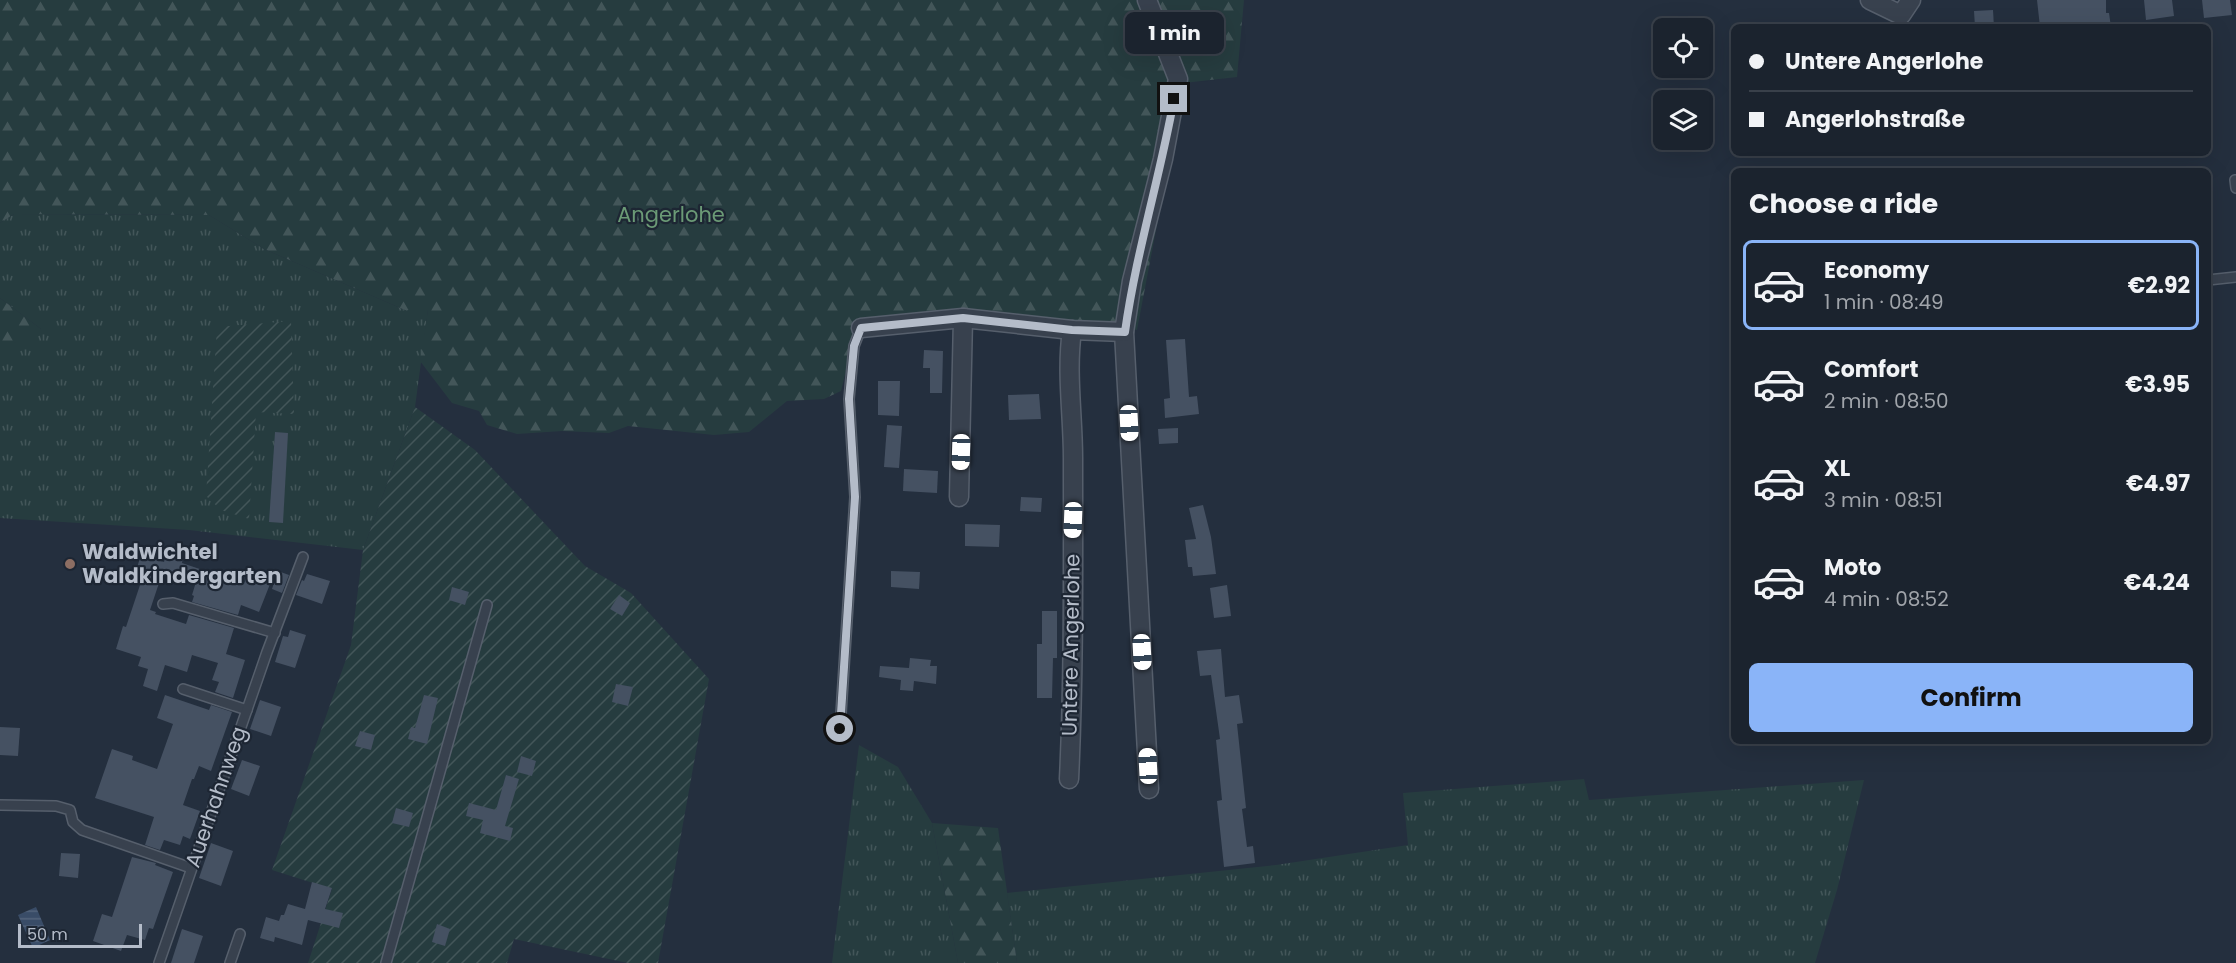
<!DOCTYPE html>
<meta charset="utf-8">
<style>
body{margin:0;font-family:Poppins,sans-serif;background:#242b36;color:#f1f3f6;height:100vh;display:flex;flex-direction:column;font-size:22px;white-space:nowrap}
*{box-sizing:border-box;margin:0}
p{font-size:20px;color:#a0a4aa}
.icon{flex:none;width:33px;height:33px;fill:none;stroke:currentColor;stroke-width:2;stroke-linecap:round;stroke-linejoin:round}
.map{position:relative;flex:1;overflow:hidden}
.panel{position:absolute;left:1731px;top:168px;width:480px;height:576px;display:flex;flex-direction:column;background:#1b232e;border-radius:9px;box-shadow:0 6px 24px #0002,0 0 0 2px #39404a}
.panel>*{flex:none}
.hud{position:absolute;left:1731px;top:24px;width:480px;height:132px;border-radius:9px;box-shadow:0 6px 24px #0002,0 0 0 2px #39404a;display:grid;align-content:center;height:132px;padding:0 18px;background:#1b232e}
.fabs{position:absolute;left:1653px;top:18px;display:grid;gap:12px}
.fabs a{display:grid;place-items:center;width:60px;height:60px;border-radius:9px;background:#1b232e;box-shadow:0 6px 24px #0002,0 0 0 2px #39404a;font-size:30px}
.scale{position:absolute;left:18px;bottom:15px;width:124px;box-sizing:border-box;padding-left:6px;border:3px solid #b4bcc9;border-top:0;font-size:16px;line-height:21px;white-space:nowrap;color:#b4bcc9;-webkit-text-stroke:4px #1d2633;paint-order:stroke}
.end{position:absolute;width:27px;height:27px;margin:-14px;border:8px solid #b4bcc9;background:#111;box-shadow:0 0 0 3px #111}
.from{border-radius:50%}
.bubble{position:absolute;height:42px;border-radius:9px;background:#1b232e;box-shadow:0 6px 24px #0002,0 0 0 2px #39404a;font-size:20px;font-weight:700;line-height:42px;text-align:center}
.car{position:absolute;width:18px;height:36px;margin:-18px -9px;border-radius:8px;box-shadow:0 0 4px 2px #0007;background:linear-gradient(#fff 24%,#345 0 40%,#fff 0 76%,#345 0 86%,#fff 0)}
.hud b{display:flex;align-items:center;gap:21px;height:57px;font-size:22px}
.hud b+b{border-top:2px solid #39404a}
.hud i{width:15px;height:15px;background:#f1f3f6}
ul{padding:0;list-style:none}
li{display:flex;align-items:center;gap:18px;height:90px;margin:0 12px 9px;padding:0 6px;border:3px solid transparent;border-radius:9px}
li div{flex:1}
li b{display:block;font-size:22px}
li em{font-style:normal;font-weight:700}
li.selected{border-color:#8ab4f8}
li>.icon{width:54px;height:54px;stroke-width:1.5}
h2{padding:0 18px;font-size:27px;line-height:72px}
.primary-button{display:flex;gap:12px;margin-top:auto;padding:12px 18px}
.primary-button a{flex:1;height:69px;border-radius:9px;background:#8ab4f8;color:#111;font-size:24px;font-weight:700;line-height:69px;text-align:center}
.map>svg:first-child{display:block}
</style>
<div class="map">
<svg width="2236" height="963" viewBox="0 0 2236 963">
<defs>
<pattern id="grass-tufts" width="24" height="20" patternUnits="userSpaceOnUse" patternTransform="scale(1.5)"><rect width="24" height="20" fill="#263c3f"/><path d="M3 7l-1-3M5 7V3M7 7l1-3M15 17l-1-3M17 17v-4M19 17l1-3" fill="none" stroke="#435659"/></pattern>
<pattern id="forest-firs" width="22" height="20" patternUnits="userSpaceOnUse" patternTransform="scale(1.5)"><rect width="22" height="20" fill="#263c3f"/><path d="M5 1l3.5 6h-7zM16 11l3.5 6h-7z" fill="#435659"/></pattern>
<pattern id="garden-furrows" width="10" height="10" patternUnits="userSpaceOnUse" patternTransform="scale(1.5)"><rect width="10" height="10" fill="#263c3f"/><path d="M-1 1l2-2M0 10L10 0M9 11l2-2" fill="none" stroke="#435659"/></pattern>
<pattern id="water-rules" width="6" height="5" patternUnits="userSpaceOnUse" patternTransform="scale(1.5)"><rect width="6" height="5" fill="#394c67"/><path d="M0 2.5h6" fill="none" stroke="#53647b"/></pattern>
</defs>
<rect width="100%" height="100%" fill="#242f3e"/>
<g fill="url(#grass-tufts)">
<path d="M14,214l195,1 55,34 141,61h23l-13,97 -52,143 -174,-20 -189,-12v-175h14l27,-14 -41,-31v-75z"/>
<path d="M859,745l39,22 34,56 26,140h-126z"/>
<path d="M1584,779l5,21 275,-20 -27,110 -22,73h-798l-10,-70 269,-28 132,-20 -5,-52z"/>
</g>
<g fill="url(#forest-firs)">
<path d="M0,0h1244l-7,77 -53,6 -47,247 -143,-18 -137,14 -16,65 -17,8 -37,2 -38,31 -35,3 -86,-9 -19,7 -47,-2 -45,3 -30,-9 -8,-14 -27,-8 -32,-42 8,-51h-23l-141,-61 -55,-34 -195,-1 -14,9z"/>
<path d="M0,298l41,31 -4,7 -23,7h-14z"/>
<path d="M932,823l66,5 19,135h-59z"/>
</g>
<g fill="url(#garden-furrows)">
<path d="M291,321l3,93 -38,-2 -7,107 -28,-9 -15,-14 11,-169z"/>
<path d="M415,407l60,43 110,116 46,27 78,86 -51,284h-30l-114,-24 -7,24h-199l24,-74 -60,-19 79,-225 12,-95z"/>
</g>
<path fill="url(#water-rules)" d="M36,907l14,33 -17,8 -15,-33z"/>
<g fill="#455162">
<path d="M2037,0h69v13h3l2,14h-71z"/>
<path d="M2144,0h28l2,16 -28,4z"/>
<path d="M2202,0h28l2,15 -28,3z"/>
<path d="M1993,10l1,17h-19l-1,-16z"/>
<path d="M1185,339l4,58 8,-1 2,18 -34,4 -1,-19 6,-1 -4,-58z"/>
<path d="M924,350l19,1 -1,42h-12v-25h-7z"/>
<path d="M878,381h22l-1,35 -21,-1z"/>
<path d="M1039,394l2,25 -32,1 -1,-25z"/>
<path d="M887,425l15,1 -3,42 -15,-1z"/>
<path d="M1178,428v15l-19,1 -1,-15z"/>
<path d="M275,432l13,1 -5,90 -14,-1z"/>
<path d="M904,469l34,2 -1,22 -34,-2z"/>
<path d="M1021,497l21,1 -1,14 -21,-1z"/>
<path d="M1203,505l8,32 5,37 -23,2 -1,-9h-4l-3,-27 11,-1 -7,-31z"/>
<path d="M965,524l35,1 -1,22 -34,-1z"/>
<path d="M167,552l16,5 -1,6 62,21 5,-13 23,8 -13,33 -18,-7 -3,10 -46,-13 2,-6 -2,-1 4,-13 -33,-11 -13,39 6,2 -1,2 31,10 3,-9 45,13 -8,26 19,6 -12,38 -18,-6 4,-10 -7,-2 6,-17 -26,-8 -5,17 -22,-7 -8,26 -14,-5 5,-17 -10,-3 3,-9 -25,-8 7,-23 3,1 14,-42 -8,-2 9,-28 23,7z"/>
<path d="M278,571l11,4 -7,18 -10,-4z"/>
<path d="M891,571l29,1 -1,17 -28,-2z"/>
<path d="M307,574l23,7 -8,23 -26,-9 6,-15 2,1z"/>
<path d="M1227,585l4,31 -17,2 -4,-30z"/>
<path d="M452,587l17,5 -4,13 -16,-5z"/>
<path d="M619,595l11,8 -8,13 -12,-7z"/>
<path d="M1042,611h15v47h-4l-1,40h-15v-54h5z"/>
<path d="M290,630l16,5 -11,33 -20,-6 8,-26 5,1z"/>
<path d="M1221,649l4,48 14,-2 4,28 -6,1 9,84 -4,1 5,38 6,-1 2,17 -31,4 -7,-66 5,-1 -6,-60 4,-1 -9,-64 -11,1 -3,-25z"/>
<path d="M910,658l21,2 -1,6h7l-1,18 -22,-3 -1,10 -13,-1 1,-10 -22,-3 1,-11 29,2z"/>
<path d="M616,684l17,3 -5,19 -16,-4z"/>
<path d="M165,695l44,15 2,-5 21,7 -21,59 -12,-5 -5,13h-2l-9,26 17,6 -10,28 -7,-3 -3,9 -16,-5 -4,10 -15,-5 9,-28 -59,-19 17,-49 21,7 -1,4 25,9 16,-45 -16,-6z"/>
<path d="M424,695l14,3 -11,46 -19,-5 3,-12 4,1z"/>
<path d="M260,700l21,7 -10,29 -21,-7z"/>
<path d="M0,727l20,1 -2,28 -18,-1z"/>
<path d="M360,731l15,4 -4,15 -16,-4z"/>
<path d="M521,756l15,5 -4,15 -15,-4z"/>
<path d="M242,760l18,6 -11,30 -18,-7z"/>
<path d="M506,775l13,4 -14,47 8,2 -3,13 -30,-8 3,-13 -17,-4 3,-13 27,7z"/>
<path d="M396,808l17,5 -4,14 -17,-4z"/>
<path d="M211,843l22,8 -12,35 -22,-8z"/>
<path d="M61,853l19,1 -2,24 -19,-2z"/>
<path d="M132,857l24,6 -1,2 18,7 -20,57 -4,-1 -4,12 -18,-5 -6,16 -28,-10 9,-27 10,3z"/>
<path d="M312,882l20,6 -7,21 18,4 -4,15 -31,-8 -6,25 -27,-8 -1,5 -14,-4 6,-21 13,4 2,-6h3l4,-11 17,5z"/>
<path d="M437,924l13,5 -5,17 -13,-4z"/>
<path d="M182,929l21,7 -9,27h-23z"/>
</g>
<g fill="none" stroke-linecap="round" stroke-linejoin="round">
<g stroke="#565f6c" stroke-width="12">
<g id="service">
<path d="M2235,180l1,8"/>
<path d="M2208,280l28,-3"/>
<path d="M163,604l10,-1 102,30"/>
<path d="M183,689l64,21"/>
<path d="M840,729l15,-232 -6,-98 5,-53 7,-18"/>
<path d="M0,805l56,1 14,4 3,12 9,8 109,38"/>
<path d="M159,963l108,-311 36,-95"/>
<path d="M230,963l10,-29"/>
<path d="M386,963l101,-358"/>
</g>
</g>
<g stroke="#565f6c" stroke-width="21">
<g id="minor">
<path d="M1147,0l31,79 -15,80 -31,122 -8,51 25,457"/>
<path d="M1870,0l31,15 10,-15"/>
<path d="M861,328l102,-10 109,12 52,2"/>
<path d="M959,497l4,-179"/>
<path d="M1069,779c5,-106 4,-214 4,-321 0,-43 -7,-85 -1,-128"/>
</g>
</g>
<use href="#service" stroke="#38414e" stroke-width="9"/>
<use href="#minor" stroke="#38414e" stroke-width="18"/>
</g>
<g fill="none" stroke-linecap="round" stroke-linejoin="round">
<path stroke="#b4bcc9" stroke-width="8" d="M840,729l15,-232 -6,-98 5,-53 7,-18 102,-10 109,12 53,2c11,-79 35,-155 49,-233"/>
</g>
<circle fill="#8d6e63" stroke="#1d2633" stroke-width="2" cx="70" cy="564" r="6"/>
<g text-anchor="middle" stroke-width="4.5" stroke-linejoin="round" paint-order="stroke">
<g font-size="21" fill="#6b9a76" stroke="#1d2633">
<text x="671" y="222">Angerlohe</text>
</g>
<g font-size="21" font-weight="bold" fill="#b4bcc9" stroke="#1d2633" text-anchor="start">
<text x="82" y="559">Waldwichtel<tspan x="82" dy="24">Waldkindergarten</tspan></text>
</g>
<g font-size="21" fill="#b4bcc9" stroke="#1d2633">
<text transform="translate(1071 645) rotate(-89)" y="7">Untere Angerlohe</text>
<text transform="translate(216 797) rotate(-71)" y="7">Auerhahnweg</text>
</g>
</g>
</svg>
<div class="fabs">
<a><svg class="icon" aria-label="locate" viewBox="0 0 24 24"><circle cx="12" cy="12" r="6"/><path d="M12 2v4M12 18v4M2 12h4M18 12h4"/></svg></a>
<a><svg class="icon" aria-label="layers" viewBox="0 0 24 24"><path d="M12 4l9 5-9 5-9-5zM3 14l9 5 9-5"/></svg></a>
</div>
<div class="scale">50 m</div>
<i class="end from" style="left:840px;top:729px"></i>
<i class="end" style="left:1174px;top:99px"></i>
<div class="bubble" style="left:1125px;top:12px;width:99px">1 min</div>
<i class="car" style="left:1129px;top:423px;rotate:177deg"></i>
<i class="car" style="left:961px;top:452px;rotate:182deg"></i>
<i class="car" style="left:1073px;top:520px;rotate:182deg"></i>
<i class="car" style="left:1142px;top:652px;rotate:177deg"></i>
<i class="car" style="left:1148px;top:766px;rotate:357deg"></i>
<div class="hud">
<b><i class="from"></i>Untere Angerlohe</b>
<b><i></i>Angerlohstraße</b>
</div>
<section class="panel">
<h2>Choose a ride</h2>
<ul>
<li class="selected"><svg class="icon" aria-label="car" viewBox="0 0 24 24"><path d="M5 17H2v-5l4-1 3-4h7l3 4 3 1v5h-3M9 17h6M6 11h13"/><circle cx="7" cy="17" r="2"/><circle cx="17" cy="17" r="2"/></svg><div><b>Economy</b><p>1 min · 08:49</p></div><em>€2.92</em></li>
<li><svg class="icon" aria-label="car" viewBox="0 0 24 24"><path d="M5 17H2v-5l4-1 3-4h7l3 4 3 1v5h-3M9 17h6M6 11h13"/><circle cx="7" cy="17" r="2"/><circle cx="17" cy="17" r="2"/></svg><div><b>Comfort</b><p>2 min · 08:50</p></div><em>€3.95</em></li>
<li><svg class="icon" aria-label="car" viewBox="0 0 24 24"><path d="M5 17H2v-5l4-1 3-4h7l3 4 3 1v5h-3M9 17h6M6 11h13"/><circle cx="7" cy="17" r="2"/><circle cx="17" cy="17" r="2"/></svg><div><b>XL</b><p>3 min · 08:51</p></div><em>€4.97</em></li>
<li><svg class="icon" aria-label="car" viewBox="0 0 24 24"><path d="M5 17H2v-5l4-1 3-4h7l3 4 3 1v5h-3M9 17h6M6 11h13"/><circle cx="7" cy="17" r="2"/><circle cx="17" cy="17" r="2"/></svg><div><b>Moto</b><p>4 min · 08:52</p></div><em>€4.24</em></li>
</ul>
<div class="primary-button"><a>Confirm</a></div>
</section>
</div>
